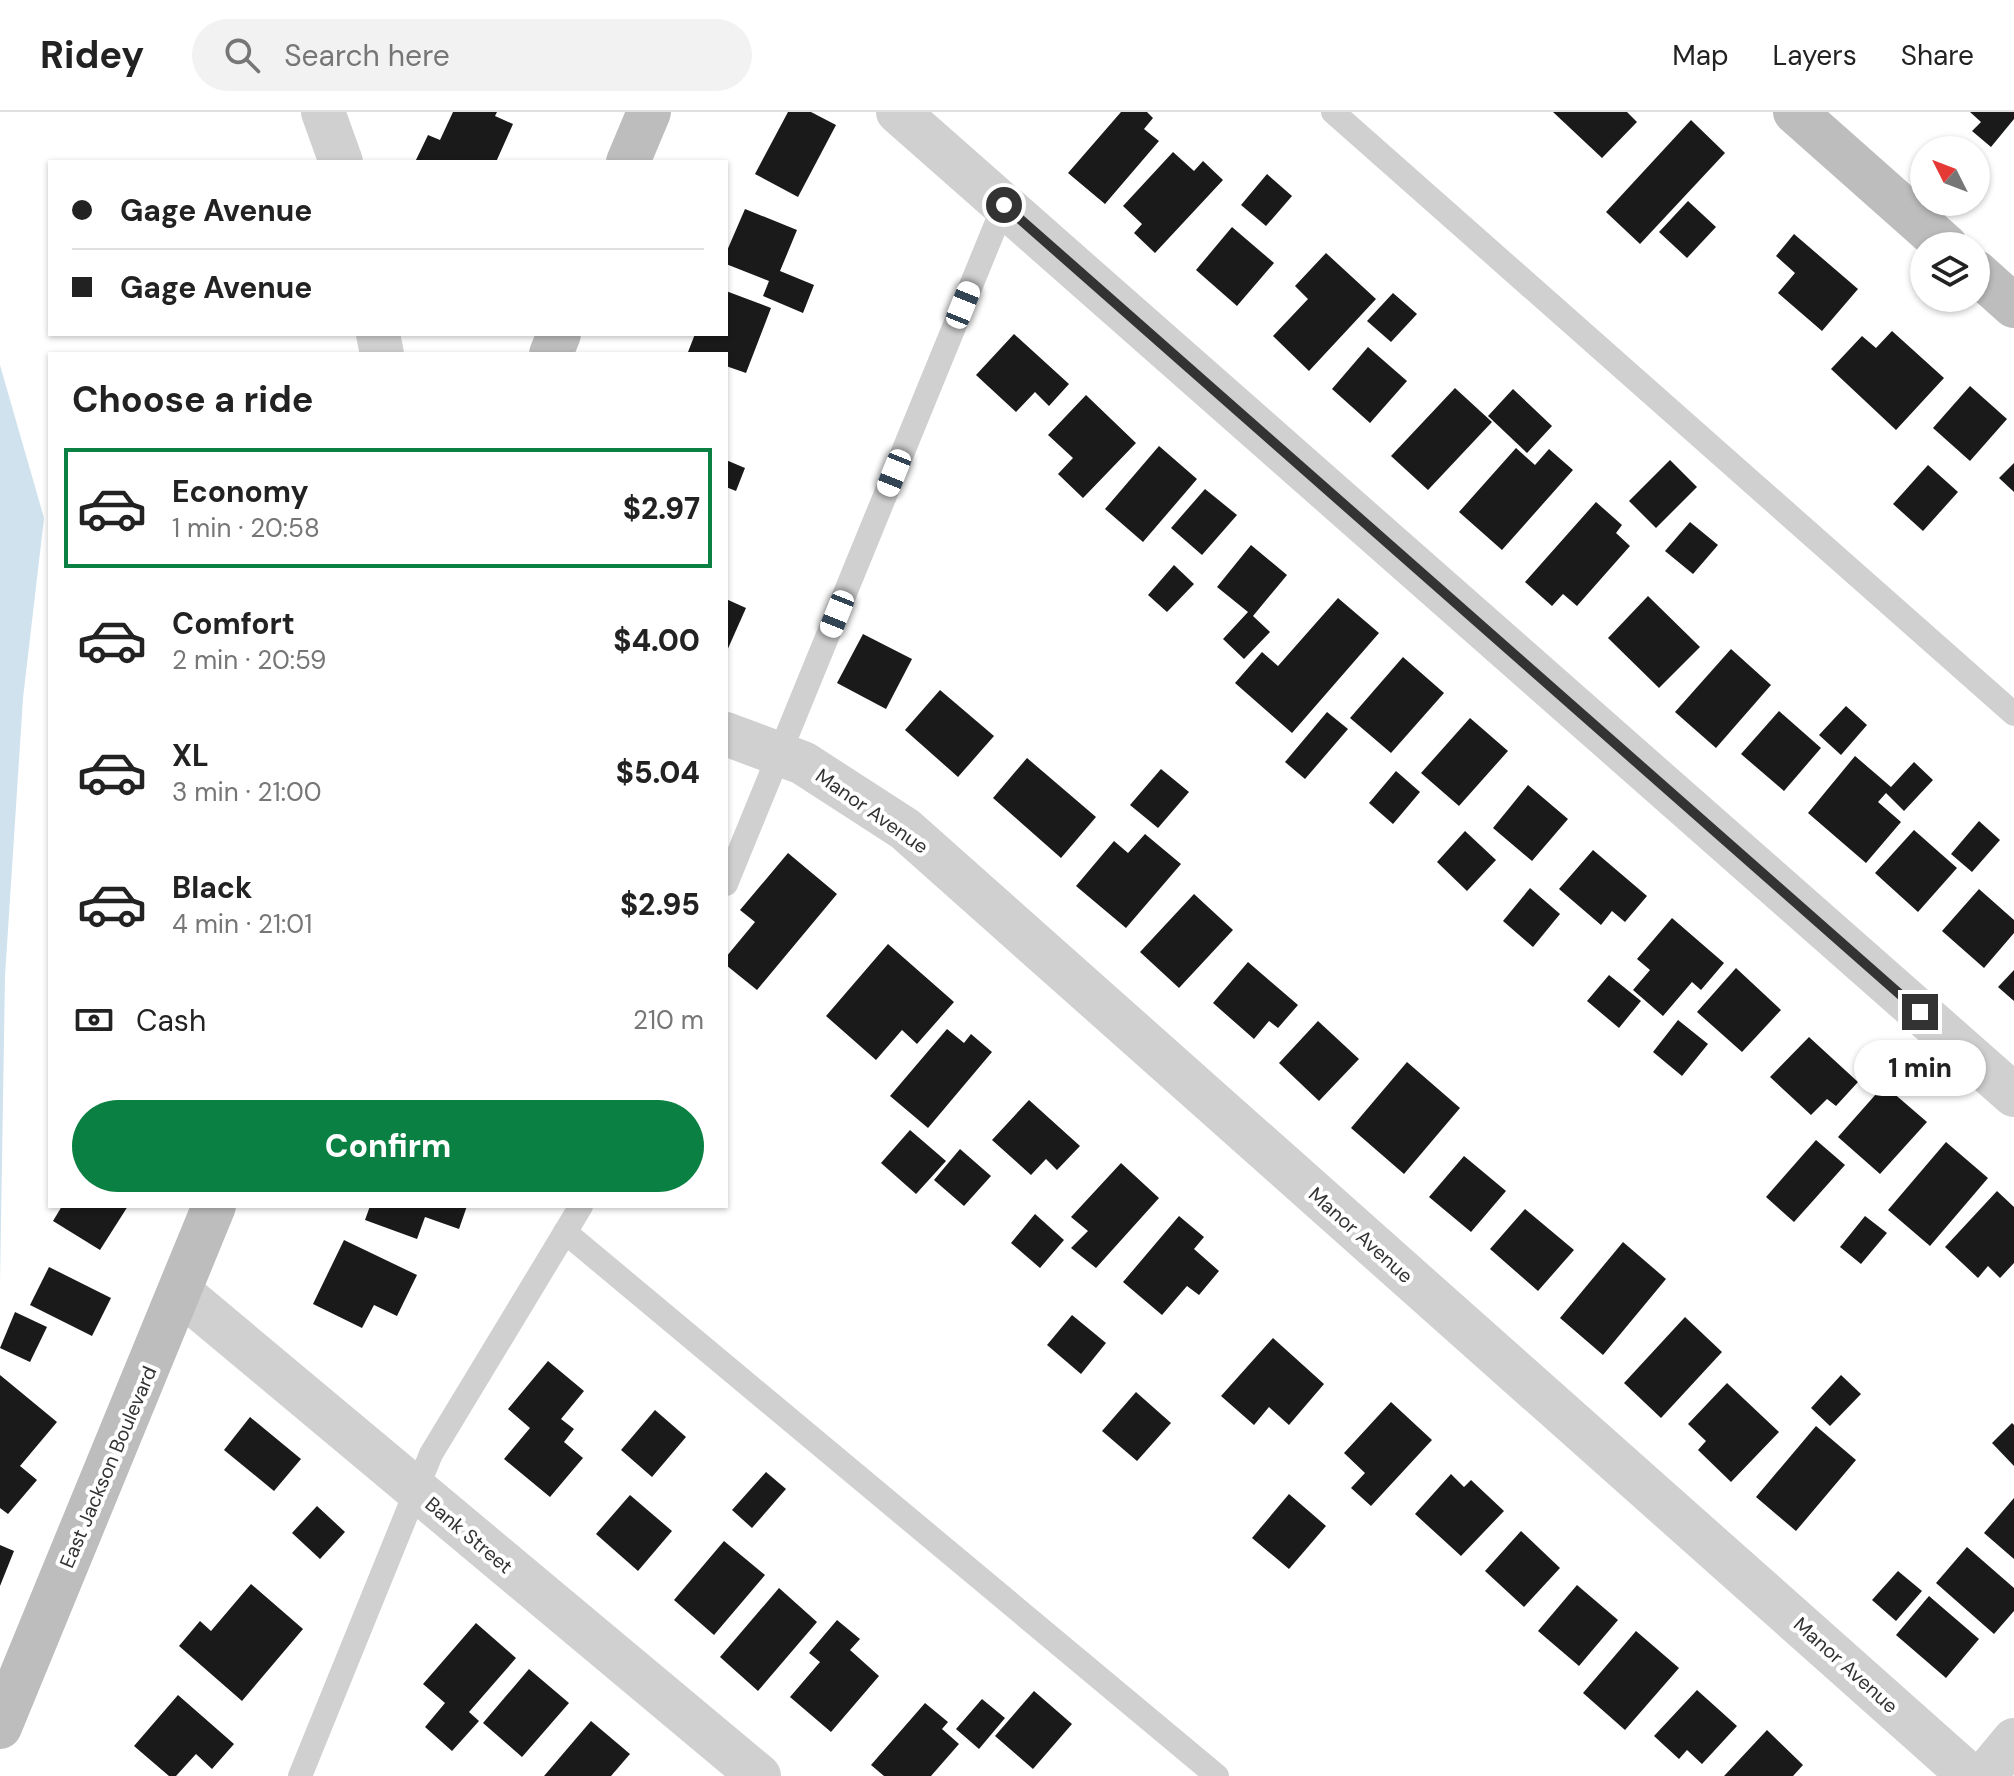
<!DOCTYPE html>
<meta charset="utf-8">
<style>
body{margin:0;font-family:"DM Sans",sans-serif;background:#f2f2f2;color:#222;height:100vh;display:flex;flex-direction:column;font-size:30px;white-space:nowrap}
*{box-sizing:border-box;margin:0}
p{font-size:26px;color:#767676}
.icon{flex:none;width:44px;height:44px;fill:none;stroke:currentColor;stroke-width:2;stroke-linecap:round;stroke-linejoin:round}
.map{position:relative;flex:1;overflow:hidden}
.drawer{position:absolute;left:48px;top:240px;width:680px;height:856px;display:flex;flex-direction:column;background:#fff;border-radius:0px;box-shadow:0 2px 6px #0004}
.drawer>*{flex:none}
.top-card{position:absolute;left:48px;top:48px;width:680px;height:176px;border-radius:0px;box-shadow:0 2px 6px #0004;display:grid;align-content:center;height:176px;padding:0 24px;background:#fff}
.needle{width:52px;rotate:312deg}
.fabs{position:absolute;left:1910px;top:24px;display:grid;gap:16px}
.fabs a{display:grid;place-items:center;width:80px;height:80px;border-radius:50%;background:#fff;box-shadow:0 2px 6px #0004;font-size:40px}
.end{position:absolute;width:36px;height:36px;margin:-18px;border:10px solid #333;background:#fff;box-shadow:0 0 0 4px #fff}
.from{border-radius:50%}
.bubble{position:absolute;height:56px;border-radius:28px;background:#fff;box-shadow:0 2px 6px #0004;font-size:26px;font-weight:800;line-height:56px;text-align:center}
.car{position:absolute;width:24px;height:48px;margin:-24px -12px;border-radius:10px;box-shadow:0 0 6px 2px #0007;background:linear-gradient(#fff 24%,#345 0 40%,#fff 0 76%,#345 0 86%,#fff 0)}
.top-card b{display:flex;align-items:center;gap:28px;height:76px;font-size:30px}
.top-card b+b{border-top:2px solid #e0e0e0}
.top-card i{width:20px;height:20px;background:#222}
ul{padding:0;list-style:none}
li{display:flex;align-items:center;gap:24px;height:120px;margin:0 16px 12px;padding:0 8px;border:4px solid transparent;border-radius:0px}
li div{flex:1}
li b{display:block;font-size:30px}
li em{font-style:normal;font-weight:800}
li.current{border-color:#0b8043}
li>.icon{width:72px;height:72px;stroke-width:1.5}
h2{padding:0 24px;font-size:36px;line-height:96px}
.pay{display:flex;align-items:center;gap:20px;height:88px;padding:0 24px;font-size:30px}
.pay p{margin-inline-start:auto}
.action{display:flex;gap:16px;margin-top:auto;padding:16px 24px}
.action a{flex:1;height:92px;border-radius:48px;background:#0b8043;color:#fff;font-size:32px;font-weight:800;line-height:92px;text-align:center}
header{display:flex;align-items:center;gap:48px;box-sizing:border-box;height:112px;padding:0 40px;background:#fff;border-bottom:2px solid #e0e0e0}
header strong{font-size:38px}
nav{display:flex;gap:44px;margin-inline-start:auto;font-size:28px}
.search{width:560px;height:72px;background:#f2f2f2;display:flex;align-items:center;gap:20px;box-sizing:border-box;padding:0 28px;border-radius:44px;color:#767676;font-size:30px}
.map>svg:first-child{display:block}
</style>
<header>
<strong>Ridey</strong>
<div class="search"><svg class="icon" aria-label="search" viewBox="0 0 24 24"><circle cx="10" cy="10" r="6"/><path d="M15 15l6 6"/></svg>Search here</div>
<nav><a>Map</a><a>Layers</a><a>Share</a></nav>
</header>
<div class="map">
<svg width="2014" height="1664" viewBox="0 0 2014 1664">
<rect width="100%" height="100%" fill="#fff"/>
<path fill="#cfe2ee" d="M0,253l44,153 -21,180 -18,278 -5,309z"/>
<g fill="#1a1a1a">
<path d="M453,0h44l-2,4 18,8 -17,38h-81l13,-27 12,5z"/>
<path d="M788,0h23l25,13 -38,72 -43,-23z"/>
<path d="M1121,0h26l6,6 -9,11 15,12 -54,63 -37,-31z"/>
<path d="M1553,0h74l10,10 -35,36z"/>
<path d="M1970,0h44v7l-23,28 -19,-16 9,-9z"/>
<path d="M1691,8l34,33 -85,91 -34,-32z"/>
<path d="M1173,40l21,19 9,-10 20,19 -68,73 -21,-20 8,-9 -19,-18z"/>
<path d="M1267,62l25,22 -26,30 -25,-21z"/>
<path d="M1688,89l28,26 -29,31 -28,-26z"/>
<path d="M745,97l52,21 -17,41 34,14 -11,28 -40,-17 6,-15 -43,-17v-11z"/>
<path d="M1232,115l42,36 -37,43 -41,-36z"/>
<path d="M1794,122l64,55 -36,42 -44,-38 17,-20 -19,-17z"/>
<path d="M1326,141l50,46 -67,72 -36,-35 35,-37 -13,-13z"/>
<path d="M726,179l45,17 -25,65 -20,-7v-12l-38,-2 7,-18h31z"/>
<path d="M1393,181l24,21 -26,28 -24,-21z"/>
<path d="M1892,219l52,47 -48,52 -65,-61 31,-33 14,12z"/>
<path d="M1014,222l55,50 -20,22 -14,-14 -19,20 -40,-37z"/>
<path d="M1368,235l39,34 -37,42 -38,-34z"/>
<path d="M1970,274l37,33 -37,42 -37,-33z"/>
<path d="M1455,276l37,34 -64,68 -37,-34z"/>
<path d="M1513,277l39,37 -25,27 -39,-37z"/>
<path d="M1086,283l50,48 -53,55 -25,-24 15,-16 -25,-23z"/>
<path d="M1159,334l38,33 -54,63 -38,-33z"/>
<path d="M1516,336l19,17 14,-16 24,21 -71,80 -43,-38z"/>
<path d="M726,348l19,8 -9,23 -10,-4z"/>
<path d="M1670,348l27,27 -41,41 -27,-27z"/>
<path d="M2014,351v29l-15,-14z"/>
<path d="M1928,353l30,27 -35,39 -30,-27z"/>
<path d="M1205,377l32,26 -35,40 -31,-27z"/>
<path d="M1596,390l26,23 -6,8 14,13 -53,60 -14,-12 -11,12 -27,-24z"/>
<path d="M1690,410l28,23 -25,29 -28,-23z"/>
<path d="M1251,433l36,30 -34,41 17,16 -26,27 -21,-20 25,-27 -31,-25z"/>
<path d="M1174,453l20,19 -27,28 -19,-17z"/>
<path d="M1648,484l52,51 -41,41 -51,-50z"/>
<path d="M1338,486l41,35 -87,100 -57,-50 27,-31 16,14z"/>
<path d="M726,487l20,9 -20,45z"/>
<path d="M863,522l49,25 -26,50 -49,-26z"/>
<path d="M1731,537l40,36 -55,63 -41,-36z"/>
<path d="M1403,545l41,36 -53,60 -41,-35z"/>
<path d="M940,578l54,46 -36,41 -53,-47z"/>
<path d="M1846,594l21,19 -26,30 -22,-20z"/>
<path d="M1779,599l42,37 -37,43 -43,-37z"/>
<path d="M1327,600l21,17 -43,50 -20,-17z"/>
<path d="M1470,606l38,33 -49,55 -38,-33z"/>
<path d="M1855,644l36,31 23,-25 19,18 -29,31 -18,-18 -8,9 23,20 -35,41 -58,-50z"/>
<path d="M1027,646l69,59 -35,41 -68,-60z"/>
<path d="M1161,657l28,23 -31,36 -28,-23z"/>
<path d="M1396,659l24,21 -27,32 -24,-21z"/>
<path d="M1528,673l40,34 -36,42 -39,-33z"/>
<path d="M1979,709l21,19 -28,32 -21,-18z"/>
<path d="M1914,718l43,38 -39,44 -43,-39z"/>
<path d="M1465,719l31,29 -29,31 -30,-29z"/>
<path d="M1145,722l36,30 -55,64 -50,-42 38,-45 14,12z"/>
<path d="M1593,738l54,46 -22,26 -13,-11 -11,14 -42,-36z"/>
<path d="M788,741l49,41 -80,96 -31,-25v-8l29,-35 -15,-12z"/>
<path d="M1530,776l30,26 -27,33 -30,-26z"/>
<path d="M1979,777l35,31v13l-30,35 -42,-37z"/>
<path d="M1194,782l39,36 -54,58 -39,-36z"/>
<path d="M1672,806l52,45 -23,27 -9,-8 -29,34 -30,-26 17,-20 -13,-11z"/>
<path d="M888,832l66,58 -37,42 -15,-14 -26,30 -50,-44z"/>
<path d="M1248,850l50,43 -20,23 -9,-7 -15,18 -41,-36z"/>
<path d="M1736,856l45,42 -39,42 -45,-40z"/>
<path d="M2014,858v31l-16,-14z"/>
<path d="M1609,863l32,26 -22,27 -32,-27z"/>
<path d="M1678,908l30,24 -26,32 -29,-24z"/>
<path d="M1318,909l41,38 -40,42 -40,-38z"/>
<path d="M947,917l17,14 7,-9 21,18 -64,76 -38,-32z"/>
<path d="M1809,925l49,45 -22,24 -9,-7 -16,16 -41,-38z"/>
<path d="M1407,950l53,46 -56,66 -53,-46z"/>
<path d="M1884,973l43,37 -47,52 -42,-37z"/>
<path d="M1029,988l51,46 -23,24 -11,-11 -15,16 -39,-35z"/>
<path d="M910,1018l36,31 -30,33 -35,-31z"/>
<path d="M1816,1028l29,25 -51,57 -28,-25z"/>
<path d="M1946,1030l42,36 -58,68 -42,-36z"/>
<path d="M960,1037l31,27 -27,30 -30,-26z"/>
<path d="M1464,1044l42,35 -35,41 -42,-35z"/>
<path d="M1121,1051l38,35 -63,70 -25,-20 17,-17 -17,-14z"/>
<path d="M1997,1079l17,16v56l-14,15 -12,-12 -10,12 -33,-31z"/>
<path d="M62,1094h66l-28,44 -47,-29z"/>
<path d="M370,1094h97l-8,23 -34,-12 -8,22 -52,-19z"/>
<path d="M1525,1097l49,41 -36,41 -48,-42z"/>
<path d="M1035,1102l29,26 -24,28 -29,-25z"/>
<path d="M1179,1104l25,21 -10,12 25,22 -20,24 -12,-9 -25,29 -39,-33z"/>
<path d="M1865,1104l22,17 -26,31 -21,-17z"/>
<path d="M344,1128l73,35 -20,41 -23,-11 -12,23 -49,-24z"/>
<path d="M1623,1130l43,37 -63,76 -43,-37z"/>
<path d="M49,1155l62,31 -19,38 -62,-31z"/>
<path d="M15,1200l32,15 -17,35 -30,-14z"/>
<path d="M1072,1203l34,28 -25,31 -34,-29z"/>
<path d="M1685,1205l37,35 -61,66 -37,-35z"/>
<path d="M1273,1226l51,46 -35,41 -20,-18 -15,18 -33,-29z"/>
<path d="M548,1249l36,30 -23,28 13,10 -10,13 19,16 -33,39 -46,-38 26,-31 -22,-19z"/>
<path d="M0,1263l57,47 -37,44 17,14 -29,34 -8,-6z"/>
<path d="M1841,1263l20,19 -31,32 -19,-18z"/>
<path d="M1727,1271l52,49 -48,50 -33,-32 8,-9 -18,-17z"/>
<path d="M1136,1280l35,31 -34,38 -35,-30z"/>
<path d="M1391,1290l41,38 -61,66 -20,-18 14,-15 -21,-20z"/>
<path d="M655,1298l31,27 -34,40 -31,-27z"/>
<path d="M250,1305l51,42 -27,32 -50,-41z"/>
<path d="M2012,1311l2,2v41l-22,-23z"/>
<path d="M1816,1314l40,34 -60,71 -40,-34z"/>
<path d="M766,1360l20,17 -34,39 -20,-18z"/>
<path d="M1451,1362l13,13 7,-7 33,31 -43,45 -46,-42z"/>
<path d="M1289,1382l37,32 -37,43 -37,-31z"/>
<path d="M630,1383l42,36 -34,40 -42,-37z"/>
<path d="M2014,1386v61l-30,-26z"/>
<path d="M317,1394l28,26 -25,27 -28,-26z"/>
<path d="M1521,1419l39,37 -36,39 -39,-36z"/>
<path d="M724,1429l41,34 -51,60 -40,-35z"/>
<path d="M0,1433l14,6 -14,35z"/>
<path d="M1967,1435l47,41v23l-20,23 -58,-51z"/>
<path d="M1898,1459l24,20 -26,30 -24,-21z"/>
<path d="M251,1472l52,45 -61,72 -63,-55 21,-25 11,10z"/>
<path d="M1577,1473l41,35 -39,46 -41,-35z"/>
<path d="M779,1476l38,34 -59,69 -38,-34z"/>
<path d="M1929,1484l50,43 -33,39 -50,-43z"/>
<path d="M837,1508l23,19 -10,11 29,26 -48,56 -41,-35 30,-35 -11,-9z"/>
<path d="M476,1511l40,35 -47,54 10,9 -27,30 -27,-24 20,-24 -22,-19z"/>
<path d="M1636,1519l43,37 -54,62 -42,-37z"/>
<path d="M529,1557l40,34 -47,54 -39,-34z"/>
<path d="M1697,1578l40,36 -35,38 -15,-14 -8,9 -25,-23z"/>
<path d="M1034,1579l38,33 -39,45 -38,-33z"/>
<path d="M178,1583l56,49 -22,25 -16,-15 -20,22h-7l-35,-30z"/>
<path d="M982,1587l23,19 -26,31 -23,-20z"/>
<path d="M925,1591l23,19 -6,7 17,15 -28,32h-47l-13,-11z"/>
<path d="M591,1609l39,33 -19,22h-67z"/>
<path d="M1767,1618l36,35 -10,11h-69z"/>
</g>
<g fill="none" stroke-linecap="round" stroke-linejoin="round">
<g stroke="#d0d0d0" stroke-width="24">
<path d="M1333,0l681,602"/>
<path d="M726,772l278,-679"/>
<path d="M565,1120l652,544"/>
<path d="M300,1664l131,-322 150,-248"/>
</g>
<g stroke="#d0d0d0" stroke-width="44">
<path d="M323,0l18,50"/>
<path d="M898,0l1116,983"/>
<path d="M378,222l4,20"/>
<path d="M726,622l77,29 102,66 1065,947"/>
<path d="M180,1180l579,484"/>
<path d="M1984,1664l30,-36"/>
</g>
<g stroke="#bdbdbd" stroke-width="44">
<path d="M1795,0l151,134"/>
<path d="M628,50l21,-50"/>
<path d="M1976,160l38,34"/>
<path d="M551,242l8,-20"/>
<path d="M0,1615l214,-521"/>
</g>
</g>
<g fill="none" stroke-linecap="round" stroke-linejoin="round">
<path stroke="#333" stroke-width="10" d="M1004,93l916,807"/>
</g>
<g text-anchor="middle" stroke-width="8" stroke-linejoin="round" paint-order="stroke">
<g font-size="20" fill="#333" stroke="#fff">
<text transform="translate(872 699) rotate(35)" y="7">Manor Avenue</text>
<text transform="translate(1361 1123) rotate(42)" y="7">Manor Avenue</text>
<text transform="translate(108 1355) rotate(-67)" y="7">East Jackson Boulevard</text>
<text transform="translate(469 1423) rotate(40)" y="7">Bank Street</text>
<text transform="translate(1846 1553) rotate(42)" y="7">Manor Avenue</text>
</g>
</g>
</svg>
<div class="fabs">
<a><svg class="needle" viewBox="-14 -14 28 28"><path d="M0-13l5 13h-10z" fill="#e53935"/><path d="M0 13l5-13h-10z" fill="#767676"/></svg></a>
<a><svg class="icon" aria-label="layers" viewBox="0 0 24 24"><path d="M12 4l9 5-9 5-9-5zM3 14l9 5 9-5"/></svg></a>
</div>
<i class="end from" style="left:1004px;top:93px"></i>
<i class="end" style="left:1920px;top:900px"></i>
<div class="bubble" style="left:1854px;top:928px;width:132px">1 min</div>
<i class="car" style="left:963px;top:193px;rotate:22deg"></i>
<i class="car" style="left:894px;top:361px;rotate:202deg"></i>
<i class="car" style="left:837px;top:502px;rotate:202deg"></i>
<div class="top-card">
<b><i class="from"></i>Gage Avenue</b>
<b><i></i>Gage Avenue</b>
</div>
<section class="drawer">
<h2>Choose a ride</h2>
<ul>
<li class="current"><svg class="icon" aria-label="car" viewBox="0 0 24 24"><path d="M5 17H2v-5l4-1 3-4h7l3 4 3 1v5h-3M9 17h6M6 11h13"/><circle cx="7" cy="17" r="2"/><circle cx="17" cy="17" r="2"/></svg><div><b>Economy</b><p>1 min · 20:58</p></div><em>$2.97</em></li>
<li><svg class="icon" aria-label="car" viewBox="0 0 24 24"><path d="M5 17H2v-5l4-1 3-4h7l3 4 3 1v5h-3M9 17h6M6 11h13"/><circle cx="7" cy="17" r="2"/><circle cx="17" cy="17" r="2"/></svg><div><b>Comfort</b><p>2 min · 20:59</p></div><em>$4.00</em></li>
<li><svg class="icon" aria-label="car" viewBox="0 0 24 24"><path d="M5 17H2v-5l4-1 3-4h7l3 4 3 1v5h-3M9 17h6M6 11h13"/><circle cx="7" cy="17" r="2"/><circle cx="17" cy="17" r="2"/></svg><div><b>XL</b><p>3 min · 21:00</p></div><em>$5.04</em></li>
<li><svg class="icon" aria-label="car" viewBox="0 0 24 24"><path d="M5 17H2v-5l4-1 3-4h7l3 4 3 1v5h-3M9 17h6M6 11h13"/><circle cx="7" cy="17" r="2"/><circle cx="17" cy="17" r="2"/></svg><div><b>Black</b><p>4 min · 21:01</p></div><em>$2.95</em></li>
</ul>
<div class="pay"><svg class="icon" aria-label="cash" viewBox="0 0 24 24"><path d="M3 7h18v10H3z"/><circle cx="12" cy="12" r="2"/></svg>Cash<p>210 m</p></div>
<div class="action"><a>Confirm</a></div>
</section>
</div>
